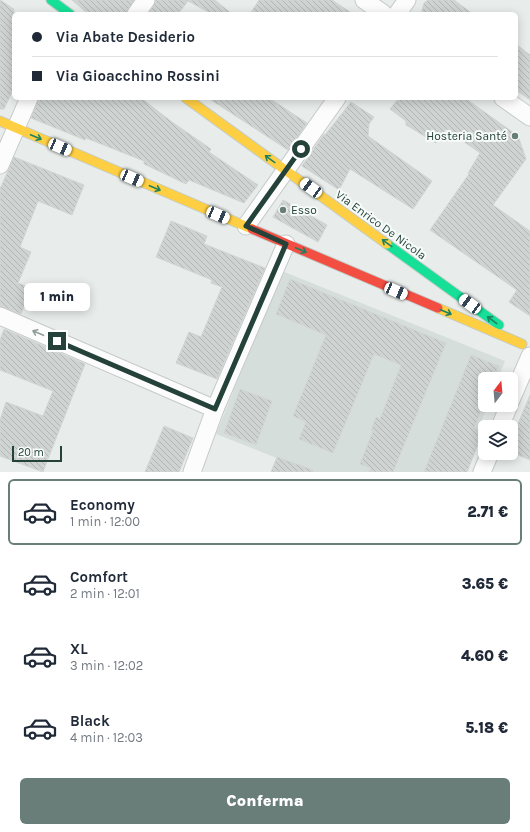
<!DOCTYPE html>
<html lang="it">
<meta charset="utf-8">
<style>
body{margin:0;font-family:Karla,sans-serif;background:#f2f2f3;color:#1f2937;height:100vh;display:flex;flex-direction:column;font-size:15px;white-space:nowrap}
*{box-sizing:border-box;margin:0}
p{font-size:13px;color:#747a83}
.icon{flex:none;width:22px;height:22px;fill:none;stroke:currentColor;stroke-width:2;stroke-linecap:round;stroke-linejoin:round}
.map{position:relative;height:472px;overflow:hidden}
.details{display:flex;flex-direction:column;background:#fff;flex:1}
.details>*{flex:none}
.banner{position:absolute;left:12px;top:12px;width:506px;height:88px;border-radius:6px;box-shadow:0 2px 10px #0003;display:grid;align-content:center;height:88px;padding:0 20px;background:#fff}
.needle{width:26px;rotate:16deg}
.buttons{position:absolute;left:478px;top:372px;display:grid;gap:8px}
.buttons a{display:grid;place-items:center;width:40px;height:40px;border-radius:6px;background:#fff;box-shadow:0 2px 10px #0003;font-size:20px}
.scale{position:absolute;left:12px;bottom:10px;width:50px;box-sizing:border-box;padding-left:4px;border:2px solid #24423a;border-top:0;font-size:11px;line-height:14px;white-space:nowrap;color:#24423a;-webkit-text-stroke:3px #f7fbf9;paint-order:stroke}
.end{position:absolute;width:18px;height:18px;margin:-9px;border:5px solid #24423a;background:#fff;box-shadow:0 0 0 2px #fff}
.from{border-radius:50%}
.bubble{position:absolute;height:28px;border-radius:6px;background:#fff;box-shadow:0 2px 10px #0003;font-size:13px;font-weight:800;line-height:28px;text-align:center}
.car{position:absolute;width:12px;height:24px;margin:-12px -6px;border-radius:5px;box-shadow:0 0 3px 1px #0007;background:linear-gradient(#fff 24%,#345 0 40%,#fff 0 76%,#345 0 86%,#fff 0)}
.banner b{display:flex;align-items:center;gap:14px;height:38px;font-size:15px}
.banner b+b{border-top:1px solid #e0e1e3}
.banner i{width:10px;height:10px;background:#1f2937}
ul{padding:7px 0 0;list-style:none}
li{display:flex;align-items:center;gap:12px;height:66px;margin:0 8px 6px;padding:0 12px;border:2px solid transparent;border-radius:6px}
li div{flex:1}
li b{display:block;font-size:15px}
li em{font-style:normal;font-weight:800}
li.selected{border-color:#697e78}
li>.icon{width:36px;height:36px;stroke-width:1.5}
.primary-button{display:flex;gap:8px;margin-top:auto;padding:8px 20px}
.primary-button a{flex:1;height:46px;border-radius:6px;background:#697e78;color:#fff;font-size:16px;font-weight:800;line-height:46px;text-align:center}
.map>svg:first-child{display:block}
</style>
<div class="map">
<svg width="530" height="472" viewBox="0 0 530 472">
<defs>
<pattern id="building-back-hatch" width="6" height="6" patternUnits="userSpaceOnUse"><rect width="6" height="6" fill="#cfd4d2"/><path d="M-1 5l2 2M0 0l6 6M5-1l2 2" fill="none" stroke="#b2b7b5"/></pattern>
</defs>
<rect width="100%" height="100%" fill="#e8edeb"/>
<path fill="#d6dedb" d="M282,271l223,90 -7,18h-13v26h3l-28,67h-148l-96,-38z"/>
<g fill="url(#building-back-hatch)" stroke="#d1d6d4">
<path d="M0,0l14,9v79l-10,21h-4z"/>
<path d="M72,0h62l-8,14h-38z"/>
<path d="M156,0h59l17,14h-20l-24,-13 -10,13h-30z"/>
<path d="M259,0h73l21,14h-103z"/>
<path d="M428,0h26l19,14h-52l3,-11z"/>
<path d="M516,44l14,11v45l-14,-10z"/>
<path d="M39,98h102l31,24 39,27 -2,3 49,33 -14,18 -55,-23 -3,4 -42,-20v-3l-58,-23 -1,2 -54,-22z"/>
<path d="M208,98h61l38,25 -19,27z"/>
<path d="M399,98h66l53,38 8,23 -33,46 37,26v85l-21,-14 8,-12 -87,-60 39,-56 -1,-1 12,-20 -34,-24 -10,14 -30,-18v-4l-16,-12z"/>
<path d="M351,102l23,15 -5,7 -1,12 64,45 -19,28 -63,-40 -11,21 -37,-24 22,-32 1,1z"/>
<path d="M14,157l70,28 -12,30 -34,-14 -18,46 11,5 -13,31 13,5 -10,26 -21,-8v-117z"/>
<path d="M283,200l44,25 -9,17 -45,-25z"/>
<path d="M171,221l36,15 -3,8 61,24 -48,111 -41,-16 13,-31 12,5 21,-50 -11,-4 1,-3 -56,-23z"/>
<path d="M290,279l156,64 -53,129h-24l2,-4 -11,-4 13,-33 -2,-1 5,-13 4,2 21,-54 -27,-11 -41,99 -34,-14 7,-17 -13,-6 33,-81 -50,-21z"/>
<path d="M4,329l81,35 -42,108 -43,-16v-36l6,-18 37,14 10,-25 -53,-21v-30z"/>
<path d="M471,355l28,11 -6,13h-8v21l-11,28 9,4 -16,40h-43z"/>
<path d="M240,389l32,12 -16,44 -32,-12z"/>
<path d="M530,395v65l-19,-8v-12z"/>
<path d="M164,426l29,12 -14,34h-34z"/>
<path d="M277,457l36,13v2h-42z"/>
</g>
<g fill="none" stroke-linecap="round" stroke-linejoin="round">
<g stroke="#c5cac8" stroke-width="19">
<g id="street">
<path d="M364,0l20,14"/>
<path d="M136,14l10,-14"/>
<path d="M397,14l10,-14"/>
<path d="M503,98l27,19"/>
<path d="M0,165l29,-67"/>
<path d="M246,226l91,-128"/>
<path d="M0,316l215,93"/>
<path d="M511,400l19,-44"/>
<path d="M500,427l9,-22"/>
<path d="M192,472l23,-63 71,-165"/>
<path d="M482,472l8,-19"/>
</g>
</g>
<g stroke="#c3cbc8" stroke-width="11">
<g id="fast">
<path d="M51,0l19,14"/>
<path d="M387,244l112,81"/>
</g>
</g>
<g stroke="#c3cbc8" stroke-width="11">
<g id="slow">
<path d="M186,98l201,146"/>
<path d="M0,121l252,108"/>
<path d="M438,308l84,36"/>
</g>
</g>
<g stroke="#c3cbc8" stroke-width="11">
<path id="jam" d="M252,229l186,79"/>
</g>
<use href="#street" stroke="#fcfcfc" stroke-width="17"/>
<use href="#fast" stroke="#16e098" stroke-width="9"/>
<use href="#slow" stroke="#ffcf43" stroke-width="9"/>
<use href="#jam" stroke="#f24e42" stroke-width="9"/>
</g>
<defs><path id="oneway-shaft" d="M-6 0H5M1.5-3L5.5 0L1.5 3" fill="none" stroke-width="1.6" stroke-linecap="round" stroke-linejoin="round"/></defs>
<g stroke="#1e8160">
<use href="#oneway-shaft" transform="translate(36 137) rotate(23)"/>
<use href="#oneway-shaft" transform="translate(270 159) rotate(-144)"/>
<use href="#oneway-shaft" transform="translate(155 188) rotate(23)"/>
<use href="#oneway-shaft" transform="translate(387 243) rotate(-144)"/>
<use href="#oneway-shaft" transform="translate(301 250) rotate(23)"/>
<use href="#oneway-shaft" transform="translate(446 312) rotate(23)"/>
<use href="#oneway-shaft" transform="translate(492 320) rotate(-143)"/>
</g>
<use stroke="#909f9b" href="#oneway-shaft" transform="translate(38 333) rotate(-157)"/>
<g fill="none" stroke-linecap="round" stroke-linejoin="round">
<path stroke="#24423a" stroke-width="5" d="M57,341l158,68 71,-165 -40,-18 55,-77"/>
</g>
<g fill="#697e78" stroke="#f7fbf9" stroke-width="1.5">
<circle cx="515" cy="136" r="4"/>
<circle cx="283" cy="210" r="4"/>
</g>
<g text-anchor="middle" stroke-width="4" stroke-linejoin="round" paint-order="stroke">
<g font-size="12" fill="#24423a" stroke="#f7fbf9" text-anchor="end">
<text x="507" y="140">Hosteria Santé</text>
<text x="291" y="214" text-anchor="start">Esso</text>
</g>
<g font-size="12" fill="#24423a" stroke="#f7fbf9">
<text transform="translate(381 225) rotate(36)" y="4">Via Enrico De Nicola</text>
</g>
</g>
</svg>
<div class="buttons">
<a><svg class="needle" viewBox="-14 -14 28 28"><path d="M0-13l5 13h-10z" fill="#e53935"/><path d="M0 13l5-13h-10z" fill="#747a83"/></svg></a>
<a><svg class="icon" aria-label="layers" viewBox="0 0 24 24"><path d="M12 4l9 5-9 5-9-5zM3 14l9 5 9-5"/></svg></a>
</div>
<div class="scale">20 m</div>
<i class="end from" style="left:301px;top:149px"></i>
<i class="end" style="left:57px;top:341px"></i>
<div class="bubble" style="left:24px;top:283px;width:66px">1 min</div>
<i class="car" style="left:60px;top:147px;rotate:113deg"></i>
<i class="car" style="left:132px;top:178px;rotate:113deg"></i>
<i class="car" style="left:311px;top:188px;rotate:306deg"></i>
<i class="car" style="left:218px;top:215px;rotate:113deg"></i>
<i class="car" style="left:396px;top:291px;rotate:113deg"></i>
<i class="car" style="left:470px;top:304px;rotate:306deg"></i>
<div class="banner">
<b><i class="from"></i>Via Abate Desiderio</b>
<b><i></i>Via Gioacchino Rossini</b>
</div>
</div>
<section class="details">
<ul>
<li class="selected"><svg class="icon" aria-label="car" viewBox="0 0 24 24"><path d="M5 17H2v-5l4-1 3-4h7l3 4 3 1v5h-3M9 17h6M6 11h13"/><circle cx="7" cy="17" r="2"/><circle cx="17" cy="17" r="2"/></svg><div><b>Economy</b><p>1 min · 12:00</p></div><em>2.71 €</em></li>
<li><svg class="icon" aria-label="car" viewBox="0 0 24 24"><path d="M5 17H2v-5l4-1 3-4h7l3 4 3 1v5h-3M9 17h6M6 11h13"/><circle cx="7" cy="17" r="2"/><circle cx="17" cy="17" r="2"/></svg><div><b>Comfort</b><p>2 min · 12:01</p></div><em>3.65 €</em></li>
<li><svg class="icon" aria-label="car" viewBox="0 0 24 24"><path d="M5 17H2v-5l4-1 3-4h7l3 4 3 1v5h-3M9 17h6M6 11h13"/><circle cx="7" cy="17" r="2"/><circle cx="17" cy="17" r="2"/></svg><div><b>XL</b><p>3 min · 12:02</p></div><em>4.60 €</em></li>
<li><svg class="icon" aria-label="car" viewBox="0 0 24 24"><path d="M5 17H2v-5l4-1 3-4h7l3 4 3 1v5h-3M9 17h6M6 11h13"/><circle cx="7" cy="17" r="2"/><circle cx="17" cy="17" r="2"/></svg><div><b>Black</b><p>4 min · 12:03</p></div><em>5.18 €</em></li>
</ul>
<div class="primary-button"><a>Conferma</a></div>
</section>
